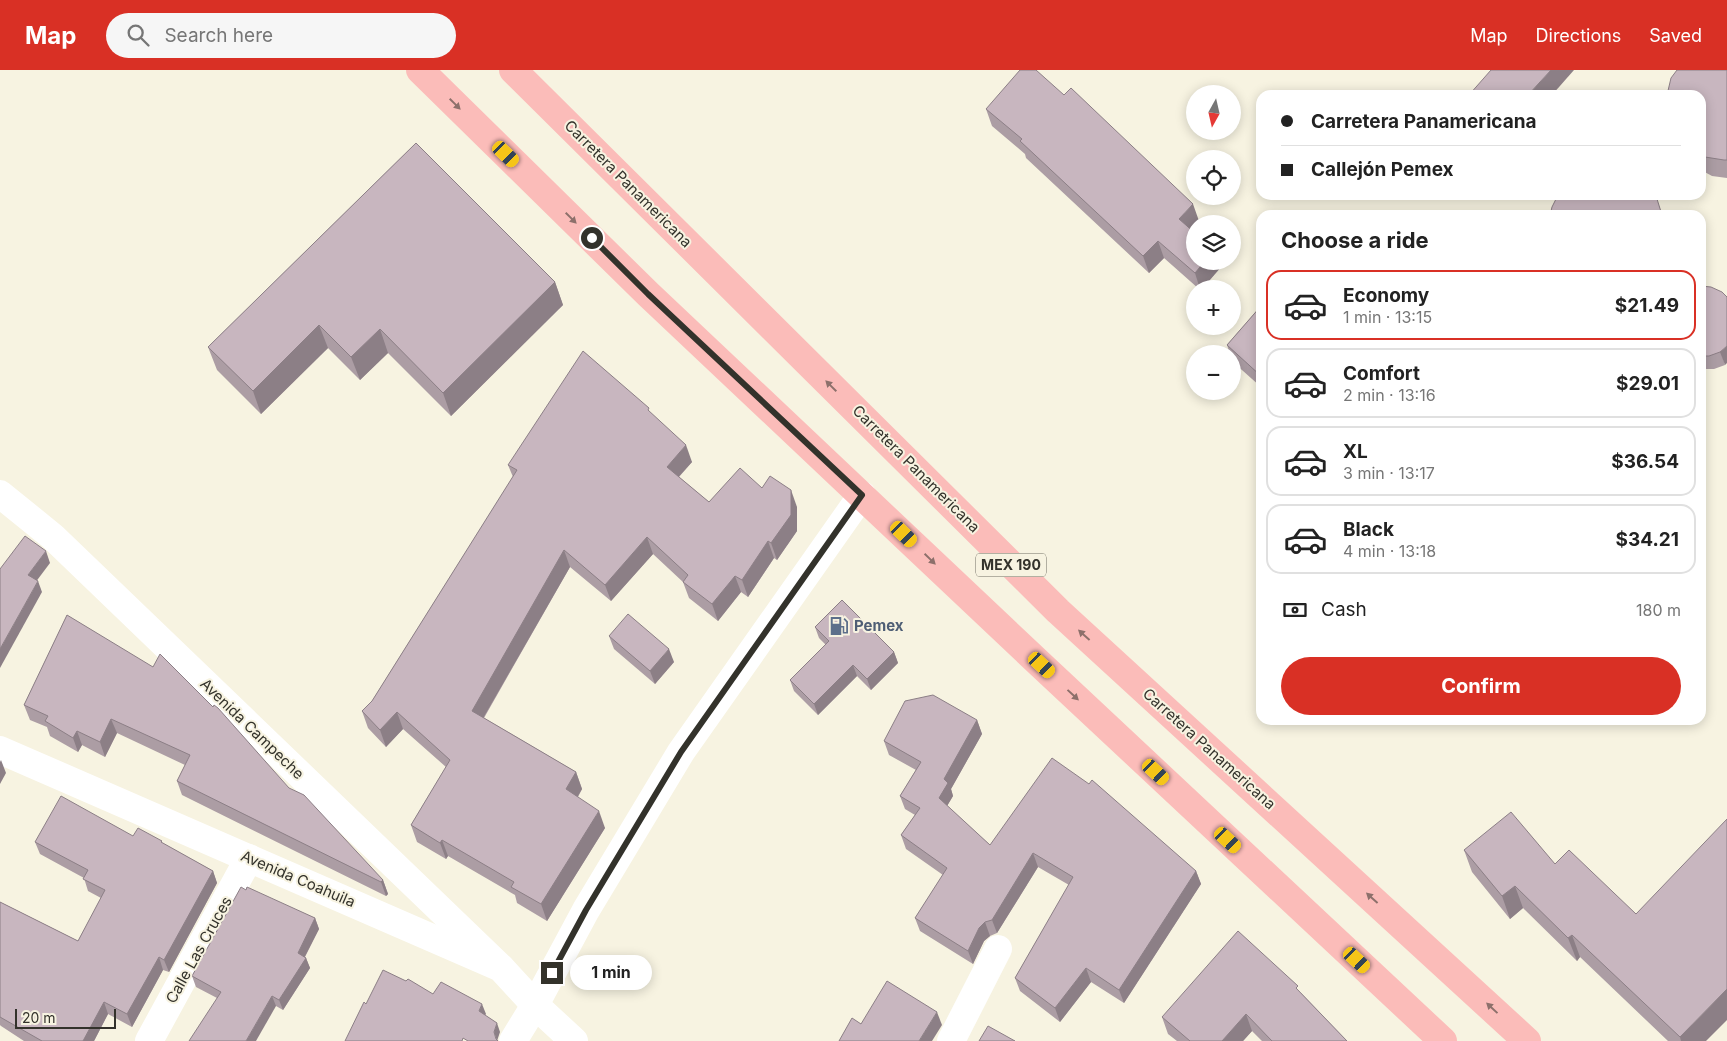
<!DOCTYPE html>
<meta charset="utf-8">
<style>
body{margin:0;font-family:Inter,sans-serif;background:#f6f6f6;color:#222;height:100vh;display:flex;flex-direction:column;font-size:19px;white-space:nowrap}
*{box-sizing:border-box;margin:0}
p{font-size:16px;color:#767676}
.icon{flex:none;width:28px;height:28px;fill:none;stroke:currentColor;stroke-width:2;stroke-linecap:round;stroke-linejoin:round}
.map{position:relative;flex:1;overflow:hidden}
.details{position:absolute;left:1256px;top:140px;width:450px;height:515px;display:flex;flex-direction:column;background:#fff;border-radius:15px;box-shadow:0 2px 12px #0003}
.details>*{flex:none}
.guide{position:absolute;left:1256px;top:20px;width:450px;height:110px;border-radius:15px;box-shadow:0 2px 12px #0003;display:grid;align-content:center;height:110px;padding:0 25px;background:#fff}
.needle{width:32px;rotate:188deg}
.buttons{position:absolute;left:1186px;top:15px;display:grid;gap:10px}
.buttons a{display:grid;place-items:center;width:55px;height:55px;border-radius:50%;background:#fff;box-shadow:0 2px 12px #0003;font-size:25px}
.scale{position:absolute;left:15px;bottom:12px;width:101px;box-sizing:border-box;padding-left:5px;border:2px solid #33322b;border-top:0;font-size:14px;line-height:18px;white-space:nowrap;color:#33322b;-webkit-text-stroke:4px #f7f3e1;paint-order:stroke}
.end{position:absolute;width:22px;height:22px;margin:-11px;border:6px solid #33322b;background:#fff;box-shadow:0 0 0 2px #fff}
.from{border-radius:50%}
.bubble{position:absolute;height:35px;border-radius:18px;background:#fff;box-shadow:0 2px 12px #0003;font-size:16px;font-weight:700;line-height:35px;text-align:center}
.car{position:absolute;width:15px;height:30px;margin:-15px -8px;border-radius:6px;box-shadow:0 0 4px 1px #0007;background:linear-gradient(#f5c518 24%,#345 0 40%,#f5c518 0 76%,#345 0 86%,#f5c518 0)}
.guide b{display:flex;align-items:center;gap:18px;height:48px;font-size:19px}
.guide b+b{border-top:1px solid #e0e0e0}
.guide i{width:12px;height:12px;background:#222}
ul{padding:0;list-style:none}
li{display:flex;align-items:center;gap:15px;height:70px;margin:0 10px 8px;padding:0 15px;border:2px solid #e0e0e0;border-radius:15px}
li div{flex:1}
li b{display:block;font-size:19px}
li em{font-style:normal;font-weight:700}
li.active{border-color:#d93025}
li>.icon{width:45px;height:45px;stroke-width:1.5}
h2{padding:0 25px;font-size:22px;line-height:60px}
.pay{display:flex;align-items:center;gap:12px;height:55px;padding:0 25px;font-size:19px}
.pay p{margin-inline-start:auto}
.button{display:flex;gap:10px;margin-top:auto;padding:10px 25px}
.button a{flex:1;height:58px;border-radius:30px;background:#d93025;color:#fff;font-size:20px;font-weight:700;line-height:58px;text-align:center}
header{display:flex;align-items:center;gap:30px;box-sizing:border-box;height:70px;padding:0 25px;background:#d93025;color:#fff}
header strong{font-size:24px}
nav{display:flex;gap:28px;margin-inline-start:auto;font-size:18px}
.search{width:350px;height:45px;background:#f6f6f6;display:flex;align-items:center;gap:12px;box-sizing:border-box;padding:0 18px;border-radius:28px;color:#767676;font-size:19px}
.map>svg:first-child{display:block}
</style>
<header>
<strong>Map</strong>
<div class="search"><svg class="icon" aria-label="search" viewBox="0 0 24 24"><circle cx="10" cy="10" r="6"/><path d="M15 15l6 6"/></svg>Search here</div>
<nav><a>Map</a><a>Directions</a><a>Saved</a></nav>
</header>
<div class="map">
<svg width="1727" height="971" viewBox="0 0 1727 971">
<rect width="100%" height="100%" fill="#f7f3e1"/>
<g fill="none" stroke-linecap="round" stroke-linejoin="round">
<g stroke="#fff" stroke-width="28">
<path d="M0,424l53,43 448,431"/>
<path d="M0,680l501,218 34,37 39,36"/>
<path d="M149,971l100,-183"/>
<path d="M513,971l22,-36 51,-95 95,-158 181,-257"/>
<path d="M951,971l47,-92"/>
</g>
<g stroke="#fbbcb9" stroke-width="28">
<path d="M420,0l228,224 393,371 402,376"/>
<path d="M513,0l545,541 469,430"/>
</g>
</g>
<g fill="#ac9da4">
<path d="M1727,0v108l-15,-2 -11,-6v-75z"/>
<path d="M986,39l213,112 -8,8 4,32h24l2,6 -19,22h-3l-35,-31 -15,15 -123,-115 -1,-4 -33,-28z"/>
<path d="M416,73l139,139 8,23 -112,111 -63,-63 -28,27 -32,-32 -67,66 -44,-44 -9,-23z"/>
<path d="M1701,216l24,79 -11,4h-13z"/>
<path d="M1261,236v81l-28,-25 -1,-8h-2l-3,-9z"/>
<path d="M651,344l41,48 -13,15 30,25 53,-14 35,19v24l-20,29 -3,-2 -26,39 -7,-5 -23,29 -29,-23 -6,-16 -30,-28 -42,47 -41,-34 -86,151 92,54 6,17 -4,8 27,31 -58,93 -30,-18 -2,-8 -67,-39 -2,3 -29,-17 -6,-17 35,-58 -43,-38 -17,18 -18,-19 -6,-17 10,-10 141,-224 -5,-12z"/>
<path d="M67,545l222,173 94,92 5,14 -2,2 -204,-101 -5,-14 8,-16 -68,-32 -12,24 -23,-12 -4,7 -28,-16 -3,-9 -17,-7 -6,-15z"/>
<path d="M815,557l79,25 4,11 -27,27 -14,-14 -39,39 -24,-24 -4,-11 36,-35 -7,-7z"/>
<path d="M609,566l65,26 -19,22 -41,-35z"/>
<path d="M977,650l5,14 -31,55 2,7 -6,10 43,39 206,26 5,13 -77,119 -33,-21 -31,40 -40,-31 -5,-13 54,-93 -31,-18 -41,66 -7,3 -6,5 -11,23 -53,-33 -5,-13 28,-43 -37,-26 -5,-14 14,-20 -10,-6 -5,-13 16,-26 -27,-15 -5,-14z"/>
<path d="M133,766l29,5v2l51,28 4,12 -48,89 -6,-2 -31,57 -24,-13 -14,27h-70l-23,-15 -1,-1v-123l78,39 23,-43 -13,-7 -4,-13 -44,-24 -5,-12z"/>
<path d="M1464,780l91,14 151,177h-38l-88,-84 -3,4 -54,-53 -13,11 -38,-47z"/>
<path d="M246,820l69,28 4,11 -14,28 1,1 4,10 -27,42 -7,-4 -59,-8 -21,-11 -4,-11z"/>
<path d="M1301,923l46,48h-85l-10,-10 -9,10h-66l-9,-7 -6,-17z"/>
</g>
<g fill="#8c7f86">
<path d="M1551,0h23l-22,25h-24z"/>
<path d="M1193,134l6,17 -3,3h-1v1l-10,11 -6,-17z"/>
<path d="M1158,171l6,17 -15,15 -6,-17z"/>
<path d="M1205,191h14l2,6 -19,22h-2l-5,-16z"/>
<path d="M555,212l8,23 -112,111 -8,-23z"/>
<path d="M319,255l9,23 -67,66 -8,-23z"/>
<path d="M380,259l8,24 -28,27 -9,-23z"/>
<path d="M1727,276v17l-2,2 -5,-13z"/>
<path d="M686,375l6,17 -19,21 -6,-16z"/>
<path d="M791,420l6,17v24l-20,29 -6,-17z"/>
<path d="M647,467l6,17 -42,47 -6,-16z"/>
<path d="M768,471l6,17 -26,39 -6,-17z"/>
<path d="M564,480l6,17 -92,160 -6,-16z"/>
<path d="M46,481l4,12 -18,24 -4,-12z"/>
<path d="M735,506l6,16 -23,29 -6,-17z"/>
<path d="M38,511l4,11 -42,76v-19z"/>
<path d="M669,579l5,13 -19,22 -5,-13z"/>
<path d="M894,582l4,11 -27,27 -4,-11z"/>
<path d="M853,595l4,11 -39,39 -4,-11z"/>
<path d="M397,642l6,17 -17,18 -6,-17z"/>
<path d="M111,649l6,14 -12,24 -5,-15z"/>
<path d="M977,650l5,14 -31,55 2,7 -9,15 -5,-13 5,-19z"/>
<path d="M77,661l5,14 -4,7 -5,-14z"/>
<path d="M1,690l5,13 -6,11v-22z"/>
<path d="M576,702l6,17 -10,17 -6,-17z"/>
<path d="M599,741l6,17 -58,93 -6,-17z"/>
<path d="M442,770l6,16 -2,3 -6,-16z"/>
<path d="M1033,783l5,14 -41,66 -5,-13z"/>
<path d="M213,801l4,12 -48,89 -5,-12z"/>
<path d="M1196,801l5,13 -77,119 -5,-13z"/>
<path d="M383,810l5,14 -2,2 -5,-14z"/>
<path d="M1515,816l8,22 -13,11 -8,-23z"/>
<path d="M315,848l4,11 -18,35 -3,-11z"/>
<path d="M985,852l5,14 -6,5 -11,23 -5,-13 11,-23z"/>
<path d="M1572,865l8,22 -3,4 -9,-23z"/>
<path d="M159,887l4,13 -31,57 -5,-13z"/>
<path d="M306,888l4,10 -27,42 -4,-10z"/>
<path d="M1086,898l5,14 -31,40 -5,-14z"/>
<path d="M1727,919v31l-21,21h-25l-1,-4z"/>
<path d="M272,926l4,10 -20,35h-10z"/>
<path d="M104,932l4,12 -14,27h-11z"/>
<path d="M482,934l4,10 -4,6 -3,-9z"/>
<path d="M937,942l5,13 -10,16h-13z"/>
<path d="M1246,944l6,17 -9,10h-21z"/>
<path d="M497,953l3,9 -3,9 -3,-9z"/>
</g>
<g fill="#c8b6bf" stroke="#8c7f86">
<path d="M1020,0h16l28,25 7,-7 122,116 -14,15 16,14v28h10l-10,12 -37,-32 -15,15 -123,-115 2,-2 -36,-30z"/>
<path d="M1491,0h60l-23,25h-59z"/>
<path d="M1677,0h50v90h-3l-19,-3 -4,-2v-60h-34l4,-17z"/>
<path d="M416,73l139,139 -112,111 -63,-64 -29,28 -32,-32 -66,66 -45,-44z"/>
<path d="M1558,125h96l3,4 5,16h-112l2,-8z"/>
<path d="M1701,216l10,1 11,5 5,5v49l-7,6 -11,4h-8z"/>
<path d="M1261,236v70l-34,-31z"/>
<path d="M583,281l66,57 -1,2 38,35 -19,22 42,35 31,-34 22,20 8,-12 21,14v25l-20,28 -3,-2 -26,39 -7,-4 -23,28 -29,-22 5,-7 -41,-38 -42,48 -41,-35 -92,161 104,61 -10,17 33,22 -58,93 -30,-17 3,-5 -72,-42 -2,3 -29,-18 39,-65 -53,-48 -17,18 -18,-19 10,-10 145,-231 -9,-5z"/>
<path d="M25,466l21,15 -18,24 10,6 -38,68v-80z"/>
<path d="M842,530l52,52 -27,27 -14,-14 -39,39 -24,-24 39,-39 -14,-14z"/>
<path d="M628,544l41,35 -19,22 -41,-35z"/>
<path d="M67,545l86,52 7,-13 53,53 1,-2 4,3 71,80 15,7 79,85 -2,2 -204,-101 13,-26 -79,-36 -11,23 -23,-11 -4,7 -28,-17 3,-5 -24,-11z"/>
<path d="M933,625l44,25 -33,59 4,4 -9,15 51,47 62,-87 37,26 3,-4 104,91 -77,119 -33,-22 -31,40 -40,-30 58,-101 -40,-24 -41,67 -7,2 -6,6 -11,23 -53,-33 32,-50 -46,-33 19,-27 -20,-12 21,-34 -37,-21 21,-40z"/>
<path d="M61,726l72,40 5,-8 24,13 -1,1 52,29 -49,89 -5,-3 -32,57 -23,-12 -21,39h-41l-42,-24v-115l78,39 27,-51 -22,-11 5,-9 -53,-28z"/>
<path d="M1511,742l44,52 14,-14 67,64 91,-95v170l-47,48 -108,-102 -4,3 -53,-52 -13,10 -38,-46z"/>
<path d="M241,817l5,3 1,-3 68,31 -17,35 8,5 -27,42 -7,-4 -26,45h-57l32,-49 -29,-16z"/>
<path d="M1238,861l60,55 -2,2 51,53h-75l-26,-27 -24,27h-32l-28,-24z"/>
<path d="M383,900l23,11 2,-2 25,15 8,-12 41,22 -3,7 18,12 -3,9 2,7 2,2h-30l-5,-3 -1,3h-117l19,-39 2,2z"/>
<path d="M887,911l50,31 -18,29h-80l13,-23 9,6z"/>
<path d="M988,956l27,15h-36z"/>
</g>
<defs><path id="oneway-solid" d="M-6-.8H1V-3.2L6.5 0L1 3.2V.8H-6Z" transform="scale(1.25)"/></defs>
<g fill="#8d706b">
<use href="#oneway-solid" transform="translate(455 34) rotate(45)"/>
<use href="#oneway-solid" transform="translate(571 148) rotate(45)"/>
<use href="#oneway-solid" transform="translate(831 316) rotate(-135)"/>
<use href="#oneway-solid" transform="translate(930 489) rotate(44)"/>
<use href="#oneway-solid" transform="translate(1084 565) rotate(-138)"/>
<use href="#oneway-solid" transform="translate(1073 625) rotate(43)"/>
<use href="#oneway-solid" transform="translate(1372 828) rotate(-138)"/>
<use href="#oneway-solid" transform="translate(1492 938) rotate(-137)"/>
</g>
<g fill="none" stroke-linecap="round" stroke-linejoin="round">
<path stroke="#33322b" stroke-width="6" d="M552,903l34,-63 95,-158 181,-257 -214,-201 -56,-56"/>
</g>
<defs>
<g id="fuel-bare" transform="scale(1.5)"><path d="M-5.5-6h7V0h2V4h1.3V-2.5L3-4.5l.8-.8L6-3V5H2.5V1h-1V6h-7ZM-4.2-4.7v3.2H.2V-4.7Z" fill="#5c6f8a" stroke="#f7f3e1" stroke-width="2.5" paint-order="stroke"/></g>
</defs>
<g fill-rule="evenodd">
<use href="#fuel-bare" x="839" y="556"/>
</g>
<g text-anchor="middle" stroke-width="4" stroke-linejoin="round" paint-order="stroke">
<rect fill="#f7f3e1" stroke="#6e6c62" stroke-width="1" x="976" y="483.5" width="70" height="23" rx="4"/>
<g font-size="14" font-weight="bold" fill="#33322b">
<text x="1011" y="500">MEX 190</text>
</g>
<g font-size="15" fill="#33322b" stroke="#f7f3e1">
<text transform="translate(628 114) rotate(45)" y="5">Carretera Panamericana</text>
<text transform="translate(916 399) rotate(45)" y="5">Carretera Panamericana</text>
<text transform="translate(252 659) rotate(44)" y="5">Avenida Campeche</text>
<text transform="translate(1209 679) rotate(42)" y="5">Carretera Panamericana</text>
<text transform="translate(298 809) rotate(23)" y="5">Avenida Coahuila</text>
<text transform="translate(199 880) rotate(-61)" y="5">Calle Las Cruces</text>
</g>
<g font-size="15" font-weight="bold" fill="#4e5e75" stroke="#f7f3e1" text-anchor="start">
<text x="854" y="561">Pemex</text>
</g>
</g>
</svg>
<div class="buttons">
<a><svg class="needle" viewBox="-14 -14 28 28"><path d="M0-13l5 13h-10z" fill="#e53935"/><path d="M0 13l5-13h-10z" fill="#767676"/></svg></a>
<a><svg class="icon" aria-label="locate" viewBox="0 0 24 24"><circle cx="12" cy="12" r="6"/><path d="M12 2v4M12 18v4M2 12h4M18 12h4"/></svg></a>
<a><svg class="icon" aria-label="layers" viewBox="0 0 24 24"><path d="M12 4l9 5-9 5-9-5zM3 14l9 5 9-5"/></svg></a>
<a>+</a>
<a>−</a>
</div>
<div class="scale">20 m</div>
<i class="end from" style="left:592px;top:168px"></i>
<i class="end" style="left:552px;top:903px"></i>
<div class="bubble" style="left:570px;top:885px;width:82px">1 min</div>
<i class="car" style="left:506px;top:84px;rotate:134deg"></i>
<i class="car" style="left:904px;top:464px;rotate:134deg"></i>
<i class="car" style="left:1042px;top:595px;rotate:133deg"></i>
<i class="car" style="left:1156px;top:702px;rotate:133deg"></i>
<i class="car" style="left:1228px;top:770px;rotate:133deg"></i>
<i class="car" style="left:1357px;top:890px;rotate:133deg"></i>
<div class="guide">
<b><i class="from"></i>Carretera Panamericana</b>
<b><i></i>Callejón Pemex</b>
</div>
<section class="details">
<h2>Choose a ride</h2>
<ul>
<li class="active"><svg class="icon" aria-label="car" viewBox="0 0 24 24"><path d="M5 17H2v-5l4-1 3-4h7l3 4 3 1v5h-3M9 17h6M6 11h13"/><circle cx="7" cy="17" r="2"/><circle cx="17" cy="17" r="2"/></svg><div><b>Economy</b><p>1 min · 13:15</p></div><em>$21.49</em></li>
<li><svg class="icon" aria-label="car" viewBox="0 0 24 24"><path d="M5 17H2v-5l4-1 3-4h7l3 4 3 1v5h-3M9 17h6M6 11h13"/><circle cx="7" cy="17" r="2"/><circle cx="17" cy="17" r="2"/></svg><div><b>Comfort</b><p>2 min · 13:16</p></div><em>$29.01</em></li>
<li><svg class="icon" aria-label="car" viewBox="0 0 24 24"><path d="M5 17H2v-5l4-1 3-4h7l3 4 3 1v5h-3M9 17h6M6 11h13"/><circle cx="7" cy="17" r="2"/><circle cx="17" cy="17" r="2"/></svg><div><b>XL</b><p>3 min · 13:17</p></div><em>$36.54</em></li>
<li><svg class="icon" aria-label="car" viewBox="0 0 24 24"><path d="M5 17H2v-5l4-1 3-4h7l3 4 3 1v5h-3M9 17h6M6 11h13"/><circle cx="7" cy="17" r="2"/><circle cx="17" cy="17" r="2"/></svg><div><b>Black</b><p>4 min · 13:18</p></div><em>$34.21</em></li>
</ul>
<div class="pay"><svg class="icon" aria-label="cash" viewBox="0 0 24 24"><path d="M3 7h18v10H3z"/><circle cx="12" cy="12" r="2"/></svg>Cash<p>180 m</p></div>
<div class="button"><a>Confirm</a></div>
</section>
</div>
